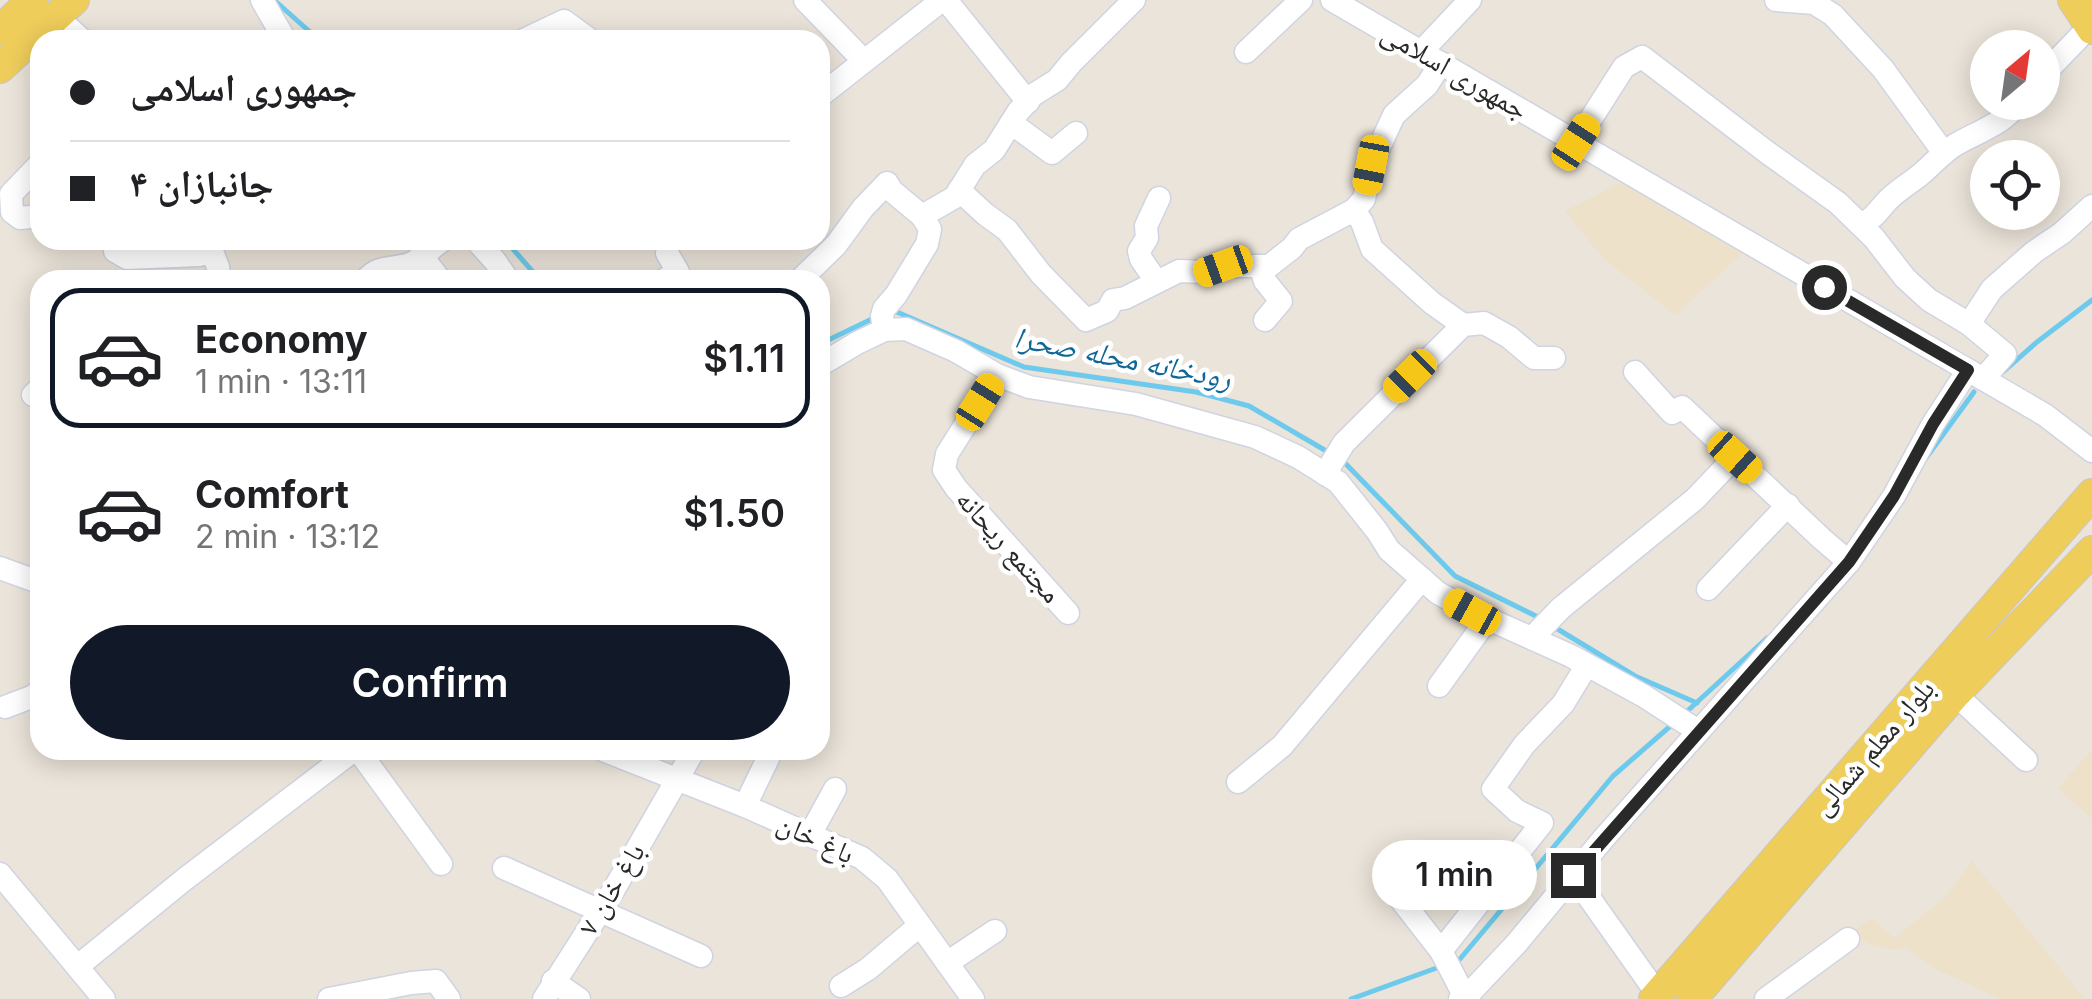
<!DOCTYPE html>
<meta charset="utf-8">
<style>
body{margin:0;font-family:Inter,"Noto Naskh Arabic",sans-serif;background:#f6f6f6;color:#202124;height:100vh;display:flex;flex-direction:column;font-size:38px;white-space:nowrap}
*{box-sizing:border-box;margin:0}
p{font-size:32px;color:#757577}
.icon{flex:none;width:55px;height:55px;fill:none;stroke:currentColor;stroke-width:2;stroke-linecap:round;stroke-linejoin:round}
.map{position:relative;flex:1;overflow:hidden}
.panel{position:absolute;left:30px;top:270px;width:800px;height:490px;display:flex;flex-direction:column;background:#fff;border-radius:30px;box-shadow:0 5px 25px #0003}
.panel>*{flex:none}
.banner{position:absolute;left:30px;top:30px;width:800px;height:220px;border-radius:30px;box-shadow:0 5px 25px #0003;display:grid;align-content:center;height:220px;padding:0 40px;background:#fff}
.needle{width:65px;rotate:29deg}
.controls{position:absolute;left:1970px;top:30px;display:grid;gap:20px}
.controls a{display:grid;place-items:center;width:90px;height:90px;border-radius:50%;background:#fff;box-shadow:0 5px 25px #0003;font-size:50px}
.end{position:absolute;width:45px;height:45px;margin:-22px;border:12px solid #292929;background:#fff;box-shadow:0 0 0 5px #fff}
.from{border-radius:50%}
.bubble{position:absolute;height:70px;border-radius:35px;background:#fff;box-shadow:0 5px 25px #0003;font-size:32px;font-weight:600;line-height:70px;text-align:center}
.car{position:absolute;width:30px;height:60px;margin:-30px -15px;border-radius:12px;box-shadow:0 0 8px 2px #0007;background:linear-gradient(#f5c518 24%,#345 0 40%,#f5c518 0 76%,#345 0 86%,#f5c518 0)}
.banner b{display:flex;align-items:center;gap:35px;height:95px;font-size:38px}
.banner b+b{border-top:2px solid #e0e0e0}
.banner i{width:25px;height:25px;background:#202124}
ul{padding:18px 0 0;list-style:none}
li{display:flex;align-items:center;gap:30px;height:140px;margin:0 20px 15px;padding:0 20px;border:5px solid transparent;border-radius:30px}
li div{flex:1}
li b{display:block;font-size:38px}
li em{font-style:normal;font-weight:600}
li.selected{border-color:#111827}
li>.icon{width:90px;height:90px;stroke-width:1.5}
.action{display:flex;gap:20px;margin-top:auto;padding:20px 40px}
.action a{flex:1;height:115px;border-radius:60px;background:#111827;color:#fff;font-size:40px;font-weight:600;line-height:115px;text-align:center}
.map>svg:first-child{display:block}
</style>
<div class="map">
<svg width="2092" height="999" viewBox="0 0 2092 999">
<rect width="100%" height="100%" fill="#ebe4da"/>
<g fill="#ede2c9">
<path d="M1626,180l118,72 -69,63 -71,-56 -39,-48z"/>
<path d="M2092,750v69l-34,-31z"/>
<path d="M1972,861l113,138h-85l-67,-31 -28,-21 -8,3 -27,-5 -18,-14 20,-13 22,20 51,-41z"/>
</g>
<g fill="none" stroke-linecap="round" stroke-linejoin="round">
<g stroke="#6dcaed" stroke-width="5">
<path d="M274,0l45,40"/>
<path d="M505,240l35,40"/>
<path d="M892,313l5,-1 127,55 172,25 53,14 79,46"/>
<path d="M820,344l56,-27"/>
<path d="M2003,372l34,-30 55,-42"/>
<path d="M1926,458l48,-66"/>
<path d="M1342,460l113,116 87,43"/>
<path d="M1551,625l84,51 62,27"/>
<path d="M1683,715l84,-77"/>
<path d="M1452,962l8,-3 153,-183 62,-54"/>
<path d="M1351,999l91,-33"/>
</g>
<g stroke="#d0d3e2" stroke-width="25">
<g id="minor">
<path d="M262,0l23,40"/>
<path d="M805,0l59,61"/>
<path d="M946,0l82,102"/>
<path d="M1332,0l713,415 47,36"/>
<path d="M1776,0l38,3 19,12 50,54 61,84"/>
<path d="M56,16l26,24"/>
<path d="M524,40l40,-19 26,19"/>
<path d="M1246,52l55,-52"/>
<path d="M1421,52l49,-52"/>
<path d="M1441,63l-14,22 -33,30 -23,50 -7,34 -10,11 8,12 10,27 60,54 31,22"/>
<path d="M2042,76l50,-52"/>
<path d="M820,96l122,-96"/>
<path d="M1011,123l41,30 24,-20"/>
<path d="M1576,142l48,-75 18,-10 126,96 70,50 36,35 31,40 24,22 40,24 36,30 -22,25"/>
<path d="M40,164l-29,30 1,18 8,6 20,-2"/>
<path d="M959,190l26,24 22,16 34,44 45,46 21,-9 6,-11 12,-2 54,-27 25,1 19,-6h46l23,-18 7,-9 55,-29"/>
<path d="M1861,225c15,-8 17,-15 28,-26 9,-9 21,-16 31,-24 12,-10 22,-22 35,-30 24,-14 48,-20 64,-43"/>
<path d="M114,240l1,11 12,7 73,-3 10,-9"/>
<path d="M214,240l-4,6 8,21 2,13"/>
<path d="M476,240l19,21 13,19"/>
<path d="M421,255l19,25"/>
<path d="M1260,266l5,15 16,20 -16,19"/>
<path d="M366,280c13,-17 32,-9 48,-18 10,-5 19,-16 29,-22"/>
<path d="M664,280l14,-8 -11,-19"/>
<path d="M800,280l36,-35 27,-37 24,-25 5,8 30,25"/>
<path d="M1156,281l-15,-22 -2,-8 8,-13 -1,-12 13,-28"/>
<path d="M1969,324l23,-35 42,-37 28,-19 30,-27"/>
<path d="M884,330l-2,-14 2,-7 12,-14 31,-51 3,-15 -8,-13 33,-19 20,-32 19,-15 24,-38 15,-17 24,-15 14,-17 63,-63"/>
<path d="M820,365l37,-22 27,-13 22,-1 50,22 41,24 32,12 107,17 119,33 43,20 40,25 39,49 12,19 49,43 35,19 98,44 73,40 54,35"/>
<path d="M1635,372l37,41 10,-6 140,132 27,23"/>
<path d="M997,375l-50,79 -3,16 12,18 112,125"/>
<path d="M33,395l7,-7"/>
<path d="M1325,474l19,-31 119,-118 21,-2 25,14 25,21h20"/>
<path d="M0,568l33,12"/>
<path d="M1708,589l80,-84"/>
<path d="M1532,638l29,-30 134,-109 40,-42"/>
<path d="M1439,686l49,-68"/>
<path d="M1955,694l71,66"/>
<path d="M5,707l29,-11 6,-6"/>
<path d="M358,750l83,114"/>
<path d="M603,750l142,56 117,52 25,21 86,120"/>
<path d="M1238,782l44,-36 140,-167"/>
<path d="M745,806l27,-56"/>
<path d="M811,833l24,-44"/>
<path d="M504,868l197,88"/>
<path d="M0,874l104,125"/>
<path d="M1573,875l88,124"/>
<path d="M1399,897l42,54 101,-128 -25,-12 -24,-22 31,-44 39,-41 24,-39"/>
<path d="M1441,951l25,48"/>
<path d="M947,963l48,-32"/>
<path d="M78,966l107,-87 169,-129"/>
<path d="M553,981l26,18"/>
<path d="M841,986l27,-17 52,-44"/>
<path d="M329,999l82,-16 25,-2 13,18"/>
<path d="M544,999l69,-108 81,-141"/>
<path d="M1460,999l6,-2 50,-53 88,-106 245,-276 45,-66 39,-72 35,-54"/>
<path d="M1766,999l82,-60"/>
</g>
</g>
<g stroke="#c7c7c7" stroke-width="32">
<g id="major">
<path d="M2073,0l19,29"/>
<path d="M0,30l33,-30"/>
<path d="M0,68l74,-68"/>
<path d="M1654,999l438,-505"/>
<path d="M1692,999l263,-305 137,-143"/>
</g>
</g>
<use href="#minor" stroke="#fff" stroke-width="22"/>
<use href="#major" stroke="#efcd5b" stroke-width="30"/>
</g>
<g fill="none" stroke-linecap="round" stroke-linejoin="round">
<path stroke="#292929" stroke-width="12" d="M1573,875l276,-313 45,-66 39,-72 35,-54 -144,-83"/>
</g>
<g text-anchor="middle" stroke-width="9" stroke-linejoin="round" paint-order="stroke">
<g font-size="28" fill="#292929" stroke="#fff">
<text transform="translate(1455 71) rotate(30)" y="10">جمهوری اسلامی</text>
<text transform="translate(1009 546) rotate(48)" y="10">مجتمع ریحانه</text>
<text transform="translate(1873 747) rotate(-49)" y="10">بلوار معلم شمالی</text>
<text transform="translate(816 838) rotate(25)" y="10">باغ خان</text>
<text transform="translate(611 889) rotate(-59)" y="10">باغ خان ۷</text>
</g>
<g font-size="30" font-style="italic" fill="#0e6797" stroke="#fff">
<text transform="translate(1123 358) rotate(11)" y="10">رودخانه محله صحرا</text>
</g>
</g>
</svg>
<div class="controls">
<a><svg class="needle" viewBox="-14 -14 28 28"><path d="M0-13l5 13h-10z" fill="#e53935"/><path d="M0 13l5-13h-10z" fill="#757577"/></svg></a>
<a><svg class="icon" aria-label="locate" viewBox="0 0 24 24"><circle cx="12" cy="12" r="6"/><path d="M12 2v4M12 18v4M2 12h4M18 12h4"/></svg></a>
</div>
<i class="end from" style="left:1824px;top:287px"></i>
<i class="end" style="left:1573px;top:875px"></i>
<div class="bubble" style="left:1372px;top:840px;width:165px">1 min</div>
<i class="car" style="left:1576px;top:142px;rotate:33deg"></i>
<i class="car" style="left:1371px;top:165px;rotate:191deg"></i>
<i class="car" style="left:1223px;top:266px;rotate:250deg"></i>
<i class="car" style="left:1410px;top:376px;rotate:225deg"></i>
<i class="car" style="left:980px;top:402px;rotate:32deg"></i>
<i class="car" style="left:1735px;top:457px;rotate:132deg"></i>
<i class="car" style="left:1472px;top:612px;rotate:299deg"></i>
<div class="banner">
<b><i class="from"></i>جمهوری اسلامی</b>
<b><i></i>جانبازان ۴</b>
</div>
<section class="panel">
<ul>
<li class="selected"><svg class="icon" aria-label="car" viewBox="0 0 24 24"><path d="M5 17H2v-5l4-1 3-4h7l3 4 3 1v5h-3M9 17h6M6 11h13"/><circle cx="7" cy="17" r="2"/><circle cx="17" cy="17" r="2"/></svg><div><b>Economy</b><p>1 min · 13:11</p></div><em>$1.11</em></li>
<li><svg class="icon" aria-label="car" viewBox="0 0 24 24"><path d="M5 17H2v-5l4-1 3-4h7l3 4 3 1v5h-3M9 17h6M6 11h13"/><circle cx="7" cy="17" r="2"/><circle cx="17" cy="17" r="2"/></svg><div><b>Comfort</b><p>2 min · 13:12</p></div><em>$1.50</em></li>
</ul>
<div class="action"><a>Confirm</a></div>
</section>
</div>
